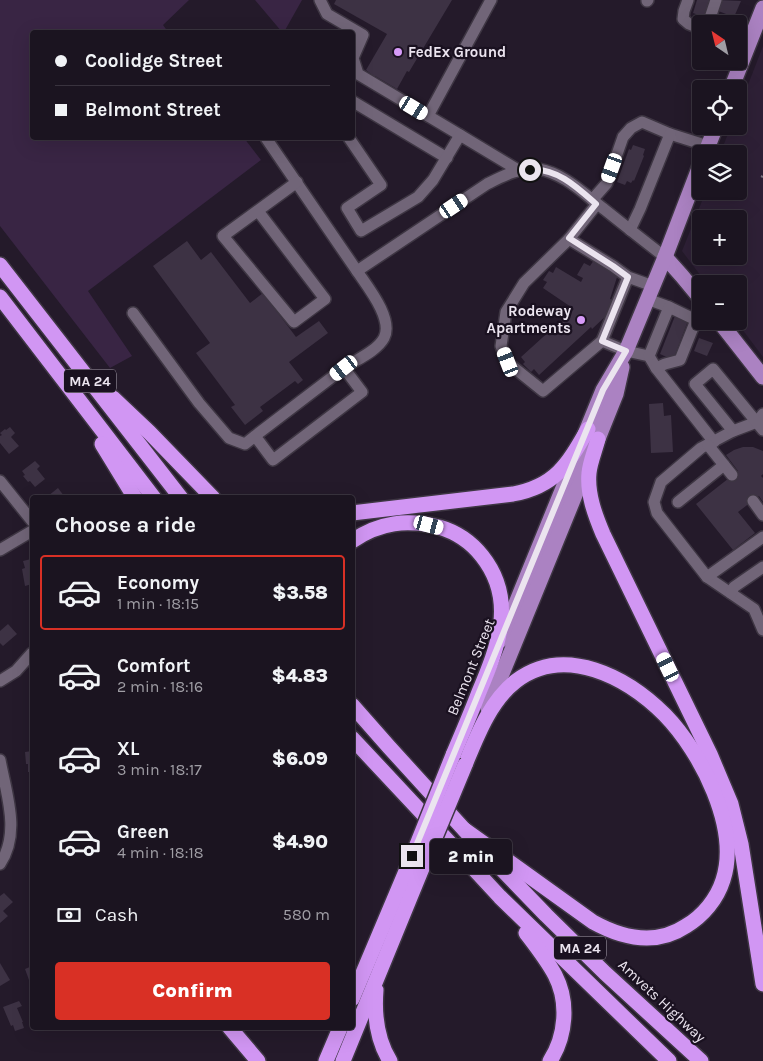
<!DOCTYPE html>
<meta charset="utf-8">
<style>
body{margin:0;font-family:Karla,sans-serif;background:#28212d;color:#f1f3f6;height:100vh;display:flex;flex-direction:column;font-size:19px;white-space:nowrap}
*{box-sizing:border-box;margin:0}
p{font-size:16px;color:#a09ea5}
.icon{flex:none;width:28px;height:28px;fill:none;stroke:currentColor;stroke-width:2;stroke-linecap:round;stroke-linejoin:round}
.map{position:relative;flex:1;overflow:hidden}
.sheet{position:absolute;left:30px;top:495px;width:325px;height:535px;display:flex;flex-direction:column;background:#1b1420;border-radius:5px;box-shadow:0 5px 20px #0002,0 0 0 1px #39333e}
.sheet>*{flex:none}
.hud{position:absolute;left:30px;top:30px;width:325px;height:110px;border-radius:5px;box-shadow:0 5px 20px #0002,0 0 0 1px #39333e;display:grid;align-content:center;height:110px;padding:0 25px;background:#1b1420}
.needle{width:32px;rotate:325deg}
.fabs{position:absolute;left:692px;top:15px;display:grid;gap:10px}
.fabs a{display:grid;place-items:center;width:55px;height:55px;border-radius:5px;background:#1b1420;box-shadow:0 5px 20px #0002,0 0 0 1px #39333e;font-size:25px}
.end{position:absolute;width:22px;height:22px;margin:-11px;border:6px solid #ebe4ef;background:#111;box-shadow:0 0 0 2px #111}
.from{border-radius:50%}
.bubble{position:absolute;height:35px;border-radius:5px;background:#1b1420;box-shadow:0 5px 20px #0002,0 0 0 1px #39333e;font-size:16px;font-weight:800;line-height:35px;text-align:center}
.car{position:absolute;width:15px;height:30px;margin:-15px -8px;border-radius:6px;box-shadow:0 0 4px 1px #0007;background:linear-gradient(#fff 24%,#345 0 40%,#fff 0 76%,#345 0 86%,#fff 0)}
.hud b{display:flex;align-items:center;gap:18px;height:48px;font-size:19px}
.hud b+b{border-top:1px solid #39333e}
.hud i{width:12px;height:12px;background:#f1f3f6}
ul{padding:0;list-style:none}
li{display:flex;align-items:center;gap:15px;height:75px;margin:0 10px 8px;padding:0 15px;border:2px solid transparent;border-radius:5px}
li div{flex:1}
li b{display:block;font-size:19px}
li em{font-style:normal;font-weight:800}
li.active{border-color:#d93025}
li>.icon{width:45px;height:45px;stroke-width:1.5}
h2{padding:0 25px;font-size:22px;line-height:60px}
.pay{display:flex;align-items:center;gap:12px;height:55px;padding:0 25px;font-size:19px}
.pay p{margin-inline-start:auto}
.button{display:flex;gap:10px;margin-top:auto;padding:10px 25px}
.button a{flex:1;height:58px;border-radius:5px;background:#d93025;color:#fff;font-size:20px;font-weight:800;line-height:58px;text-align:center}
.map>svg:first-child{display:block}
</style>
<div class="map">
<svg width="763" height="1061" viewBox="0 0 763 1061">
<rect width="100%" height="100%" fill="#241a2a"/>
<path fill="#2e2036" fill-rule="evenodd" d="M763,46v311l-27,-36h3v-37h-32l-25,-33 24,-60h33v-37h-19l11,-28h8v-18zM701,219h38v37h-38z"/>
<g fill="#392544">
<path d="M0,0h189l-26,25 5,7h-136v106h212l17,22 -173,131 44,65 -22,12 -110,-142z"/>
<path d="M255,0h47l-18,32h-2z"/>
</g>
<g fill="#3d3244">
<path d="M336,0h116l-43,72 -2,-1 -10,18 -22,-13 -2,3 -3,-2 1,-3 -5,-4 21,-36 -53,-30z"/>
<path d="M697,0h17l-7,18 -14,-5z"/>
<path d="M717,0l24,1 -7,16 -21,-8z"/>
<path d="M633,145l12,4 -2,6 1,1 -10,25 -1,-1 -2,3 -4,-2 -2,4 -8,-3 12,-33 2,1z"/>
<path d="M187,241l14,19 10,-8 39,51 13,-10 33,44 23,-16 9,12 -39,29 14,18 -5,4 -3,-3 -35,26 3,4 -18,14 -14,-18 4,-2 -39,-52 14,-10 -57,-77z"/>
<path d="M594,260l24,14 -8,25 3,1 -5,14 -16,15 -1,-2 -52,48 -5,-6 -3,3 -8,-8 2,-2 -4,-5 53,-48 -31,-21 4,-6 -4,-2 6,-9 4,2 3,-6 25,15 2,-4 -6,-3 7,-12 6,3z"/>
<path d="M675,316l13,5 -15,39 -13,-6z"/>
<path d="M699,338l14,5 -6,13 -13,-5z"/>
<path d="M663,403l1,13 7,-1 2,37 -22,1 -2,-49z"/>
<path d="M10,427l5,6 -4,4 8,9 -10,8 -9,-11v-7l2,-1 -2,-2 5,-4 1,1z"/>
<path d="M743,447h10l10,4v23l-2,2 2,2v24l-4,-6 -21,16 17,21 -22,17 -37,-46 42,-33 -12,-16 8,-5z"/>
<path d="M35,461l5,5 -3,3 8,10 -10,8 -5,-6 -2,1 -5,-6 2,-1 -3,-4z"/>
<path d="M58,488l6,8 -2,2h-13l-1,-2z"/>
<path d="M31,559l1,6v19l-7,2 -3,-17 3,-1 -2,-7z"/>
<path d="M8,624l9,10 -14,12 -3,-3v-12z"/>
<path d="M32,751v21h-4v-8h-2l-1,-12z"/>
<path d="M4,893l9,9 -10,9 5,5 -8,7v-27z"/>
<path d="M0,963l10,17 -10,6z"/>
<path d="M32,966v13l-3,1 -4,-11z"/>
<path d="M19,1001l3,5 -5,2 6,14h-1l2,6 -9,3 -2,-6 -2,1 -8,-19z"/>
</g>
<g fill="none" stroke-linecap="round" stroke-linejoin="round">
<g stroke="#3e3643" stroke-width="14">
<g id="minor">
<path d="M320,0l7,14 36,21 -10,23 5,16 102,61"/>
<path d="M688,0l-4,11 -1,8 6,5 12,5"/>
<path d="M647,1l1,-1"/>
<path d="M708,24l8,-24"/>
<path d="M352,101l95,57"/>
<path d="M428,116l63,-116"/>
<path d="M266,138l91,133"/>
<path d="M349,138l32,47 -34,23 14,23 57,-34 15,-17 27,-45 58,35"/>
<path d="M592,200l15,-17 16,-46 8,-9 11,-6 28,12 38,12"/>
<path d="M258,211l67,88 -31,23 -71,-86 74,-54"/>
<path d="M630,230l10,-21 30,-75"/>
<path d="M569,239l28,-35"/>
<path d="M628,277l-26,64 -59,50 -36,-29 -6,-16 5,-34 18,-29 45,-44 44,27 15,11 25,9"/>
<path d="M647,299l22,8 27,13 5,-4"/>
<path d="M133,313l66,90 30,35 16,6 10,-8 89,-68 18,24 -89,68 -18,-24"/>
<path d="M602,341l24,10 23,5 7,12 58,74"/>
<path d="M649,356l20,-49"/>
<path d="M344,368c12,-8 33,-17 40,-30 10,-19 -17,-52 -27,-67l130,-87c16,-8 33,-17 51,-15 26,4 46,25 66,40 20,16 40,32 61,48"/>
<path d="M656,368l9,-4 15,-4 16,-40"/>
<path d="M763,414l-6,8 -24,9 -32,17 -40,34 -7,20 3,11 50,64 47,32 9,21"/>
<path d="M733,431l-38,-47 18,-15 50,61"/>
<path d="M708,445l24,30"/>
<path d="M0,481l32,40"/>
<path d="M753,501l10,14"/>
<path d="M678,502l46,-37"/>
<path d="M0,550l32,-19"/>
<path d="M707,577l56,-40"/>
<path d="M731,593l3,-6 29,-20"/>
<path d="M0,681l16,-10 16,-18"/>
<path d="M0,760c6,33 21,73 0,104"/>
</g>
</g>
<g stroke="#3e3643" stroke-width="18">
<g id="major">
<path d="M731,89l32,-81"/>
<path d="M705,154l11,-28"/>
<path d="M665,257l17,19 19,23"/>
<path d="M719,321l44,56"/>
<path d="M501,640l102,-250 23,-39 39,-94 36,-94"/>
<path d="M488,708l110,-269 18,-45 6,-27"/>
</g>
</g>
<g stroke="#3e3643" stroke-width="18">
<g id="highway">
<path d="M0,265l181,233"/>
<path d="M0,297l154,201"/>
<path d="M113,398l36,34 64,66"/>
<path d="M598,439c-3,12 -8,23 -9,34 -2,21 6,42 14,61l107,220 21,50 10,40 22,140"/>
<path d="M102,444l33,54"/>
<path d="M352,513l161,-19c43,-8 55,-30 75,-65"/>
<path d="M352,541c28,-19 55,-22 87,-14 17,5 32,15 43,29 35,44 16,91 -3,136 -8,21 -17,42 -26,63"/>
<path d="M352,705l37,42 81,89"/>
<path d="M352,738l71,76 77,83 169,164"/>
<path d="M465,830l128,92c29,16 63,24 93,4 17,-10 31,-27 37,-46 17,-52 -22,-128 -58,-165 -38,-38 -100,-71 -149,-34 -26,20 -39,55 -51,84"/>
<path d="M491,858l55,57 59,58 96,88"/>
<path d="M526,933c10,13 21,27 29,42 14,27 11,61 -5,86"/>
<path d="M376,990c-2,25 1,50 14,71"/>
<path d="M352,999l60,-142"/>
<path d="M230,1028l28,33"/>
<path d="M326,1061l14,-33"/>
<path d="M343,1061l80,-195"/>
</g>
</g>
<path stroke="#7b7380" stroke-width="2" stroke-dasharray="4 4" stroke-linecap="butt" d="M761,176l2,1"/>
<use href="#minor" stroke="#716578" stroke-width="11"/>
<use href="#major" stroke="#ab82c2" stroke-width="15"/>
<use href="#highway" stroke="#d196f3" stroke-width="15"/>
<g stroke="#3e3643" stroke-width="18" stroke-linecap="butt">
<g id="highway-bridge">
<path d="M412,857l41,-102"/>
<path d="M423,866l42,-101"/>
</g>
</g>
<use href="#highway-bridge" stroke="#d196f3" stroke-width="15"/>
</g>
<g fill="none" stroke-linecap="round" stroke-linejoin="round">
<path stroke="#ebe4ef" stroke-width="6" d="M412,856l191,-466 23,-39 -24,-10 26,-64 -15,-11 -44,-28 27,-34c-18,-16 -40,-37 -66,-34"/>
</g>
<g fill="#d79bf9" stroke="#1a1120" stroke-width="2">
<circle cx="398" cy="52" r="5"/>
<circle cx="581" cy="320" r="5"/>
</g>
<g text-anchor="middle" stroke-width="4.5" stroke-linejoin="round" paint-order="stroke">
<g fill="#1a1120" stroke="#aca5b1" stroke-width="1">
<rect x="64" y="369.5" width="52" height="23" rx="4"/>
<rect x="554" y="936.5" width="52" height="23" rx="4"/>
</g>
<g font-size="14" font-weight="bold" fill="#ebe4ef">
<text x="90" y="386">MA 24</text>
<text x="580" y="953">MA 24</text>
</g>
<g font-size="15" font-weight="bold" fill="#ebe4ef" stroke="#1a1120" text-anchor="start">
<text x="408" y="57">FedEx Ground</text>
<text x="571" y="316" text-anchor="end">Rodeway<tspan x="571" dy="17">Apartments</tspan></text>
</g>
<g font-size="15" fill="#ebe4ef" stroke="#1a1120">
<text transform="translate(471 667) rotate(-68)" y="5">Belmont Street</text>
<text transform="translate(662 1001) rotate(43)" y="5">Amvets Highway</text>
</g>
</g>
</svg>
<div class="fabs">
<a><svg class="needle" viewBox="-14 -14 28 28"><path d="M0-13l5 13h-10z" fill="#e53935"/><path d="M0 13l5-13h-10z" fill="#a09ea5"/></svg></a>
<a><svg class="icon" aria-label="locate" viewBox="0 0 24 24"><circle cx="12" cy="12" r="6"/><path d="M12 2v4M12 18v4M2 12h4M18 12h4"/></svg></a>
<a><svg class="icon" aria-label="layers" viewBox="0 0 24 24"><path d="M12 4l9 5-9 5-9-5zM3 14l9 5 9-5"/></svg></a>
<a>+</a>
<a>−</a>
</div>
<i class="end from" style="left:530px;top:170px"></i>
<i class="end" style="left:412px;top:856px"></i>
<div class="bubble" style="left:430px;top:839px;width:82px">2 min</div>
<i class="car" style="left:414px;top:108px;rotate:121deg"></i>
<i class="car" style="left:612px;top:168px;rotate:200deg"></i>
<i class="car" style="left:454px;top:206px;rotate:56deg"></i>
<i class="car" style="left:508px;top:362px;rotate:339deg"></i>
<i class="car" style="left:344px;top:368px;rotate:232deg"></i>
<i class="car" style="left:429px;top:525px;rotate:105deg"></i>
<i class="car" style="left:668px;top:667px;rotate:334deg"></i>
<div class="hud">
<b><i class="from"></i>Coolidge Street</b>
<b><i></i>Belmont Street</b>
</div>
<section class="sheet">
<h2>Choose a ride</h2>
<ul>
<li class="active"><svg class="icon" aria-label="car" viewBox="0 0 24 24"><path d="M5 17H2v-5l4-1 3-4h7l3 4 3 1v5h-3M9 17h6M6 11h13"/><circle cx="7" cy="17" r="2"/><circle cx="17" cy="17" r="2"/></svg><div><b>Economy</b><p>1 min · 18:15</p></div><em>$3.58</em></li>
<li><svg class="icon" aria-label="car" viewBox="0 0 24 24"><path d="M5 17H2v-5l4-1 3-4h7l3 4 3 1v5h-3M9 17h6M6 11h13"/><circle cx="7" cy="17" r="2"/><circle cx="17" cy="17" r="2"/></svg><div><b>Comfort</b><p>2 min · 18:16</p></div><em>$4.83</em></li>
<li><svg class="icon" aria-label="car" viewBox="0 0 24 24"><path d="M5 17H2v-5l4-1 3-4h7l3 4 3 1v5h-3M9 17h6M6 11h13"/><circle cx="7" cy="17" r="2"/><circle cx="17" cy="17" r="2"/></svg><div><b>XL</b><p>3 min · 18:17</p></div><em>$6.09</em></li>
<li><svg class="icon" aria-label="car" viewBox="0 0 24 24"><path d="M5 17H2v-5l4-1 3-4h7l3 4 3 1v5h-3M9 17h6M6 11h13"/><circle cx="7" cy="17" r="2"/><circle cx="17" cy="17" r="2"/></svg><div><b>Green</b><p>4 min · 18:18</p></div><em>$4.90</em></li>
</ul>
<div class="pay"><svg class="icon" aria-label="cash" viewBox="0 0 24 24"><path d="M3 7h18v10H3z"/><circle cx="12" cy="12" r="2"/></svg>Cash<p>580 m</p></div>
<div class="button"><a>Confirm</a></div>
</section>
</div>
